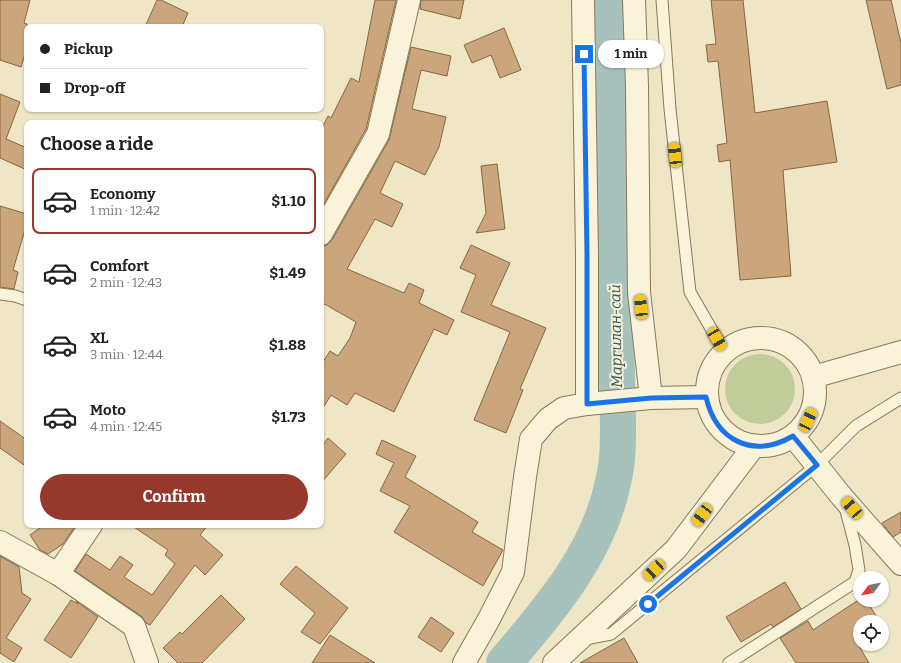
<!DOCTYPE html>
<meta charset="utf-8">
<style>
body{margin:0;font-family:Bitter,serif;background:#f6f6f6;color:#222;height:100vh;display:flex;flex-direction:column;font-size:15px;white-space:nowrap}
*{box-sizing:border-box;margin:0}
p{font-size:13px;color:#767676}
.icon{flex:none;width:22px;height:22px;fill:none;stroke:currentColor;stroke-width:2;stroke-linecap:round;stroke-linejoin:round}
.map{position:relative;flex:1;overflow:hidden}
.drawer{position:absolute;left:24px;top:120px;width:300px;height:408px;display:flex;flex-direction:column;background:#fff;border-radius:8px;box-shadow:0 1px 3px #0004}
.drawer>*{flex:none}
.guide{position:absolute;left:24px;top:24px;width:300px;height:88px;border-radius:8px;box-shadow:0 1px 3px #0004;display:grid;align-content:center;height:88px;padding:0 16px;background:#fff}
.needle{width:26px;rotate:238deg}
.tools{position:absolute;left:853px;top:571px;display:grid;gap:8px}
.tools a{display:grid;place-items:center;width:36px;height:36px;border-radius:50%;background:#fff;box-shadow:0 1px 3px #0004;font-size:20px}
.end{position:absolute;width:18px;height:18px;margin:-9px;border:5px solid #1a73e8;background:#fff;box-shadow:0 0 0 2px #fff}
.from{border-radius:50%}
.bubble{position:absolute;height:28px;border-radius:14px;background:#fff;box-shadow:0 1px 3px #0004;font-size:13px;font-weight:700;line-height:28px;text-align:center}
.car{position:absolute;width:12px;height:24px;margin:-12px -6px;border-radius:5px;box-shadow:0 0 3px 1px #0007;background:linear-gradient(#f5c518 24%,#345 0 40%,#f5c518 0 76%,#345 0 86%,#f5c518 0)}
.guide b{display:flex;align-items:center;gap:14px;height:38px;font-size:15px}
.guide b+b{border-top:1px solid #e0e0e0}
.guide i{width:10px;height:10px;background:#222}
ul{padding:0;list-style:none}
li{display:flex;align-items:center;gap:12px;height:66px;margin:0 8px 6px;padding:0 8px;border:2px solid transparent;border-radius:8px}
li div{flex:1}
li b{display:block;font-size:15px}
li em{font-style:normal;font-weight:700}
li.on{border-color:#97382c}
li>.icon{width:36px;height:36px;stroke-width:1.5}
h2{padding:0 16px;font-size:18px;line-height:48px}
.button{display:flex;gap:8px;margin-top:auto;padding:8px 16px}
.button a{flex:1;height:46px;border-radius:24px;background:#97382c;color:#fff;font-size:16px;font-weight:700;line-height:46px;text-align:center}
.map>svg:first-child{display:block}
</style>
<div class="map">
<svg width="901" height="663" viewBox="0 0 901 663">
<rect width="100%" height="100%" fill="#eee6c5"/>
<circle fill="#c0cc99" cx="760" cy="389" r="35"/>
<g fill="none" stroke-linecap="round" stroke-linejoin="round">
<path stroke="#a7c1bc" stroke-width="36" d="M504,663c45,-53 95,-110 109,-181 5,-19 5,-38 5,-58l-9,-424"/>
</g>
<g fill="#cba67c" stroke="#876542">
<path d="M0,0h30l-6,23 3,1v23l-6,20 -21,-7z"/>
<path d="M157,0h4l27,13 -6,14h-37z"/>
<path d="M375,0h21l-30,129 -45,80v-79l7,-14 3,2 20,-40 8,4z"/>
<path d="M421,0h43l-4,19 -40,-10z"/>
<path d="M711,0h32l12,113 72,-12 10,61 -54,8 8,106 -51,4 -10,-120 -11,2 -2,-17 10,-2 -9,-82 -10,1 -2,-17 10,-1z"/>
<path d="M866,0h25l10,43v42l-14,4z"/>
<path d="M504,28l17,42 -21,8 -9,-23 -19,8 -8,-18z"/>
<path d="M411,47l40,9 -4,20 -26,-6 -9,39 34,8 -7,30 -14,28 -30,-14 -15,32 23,11 -11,23 -17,-8 -28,50 57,24 5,-10 15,7 -5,13 35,17 -7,15 -13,-6 -40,83 -39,-19 -8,12 -16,-10 -10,16v-46l9,-14 8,5 12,-18 6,-16 -35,-20v-56l6,-1 5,-5 57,-100z"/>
<path d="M0,94l20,8 -14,37 21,9v22l-27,-12z"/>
<path d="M497,164l8,65 -29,4 10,-20 -5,-47z"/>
<path d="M0,206l27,8v9l-14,47 5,2 -4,17 -14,-2z"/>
<path d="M471,245l39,18 -19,42 55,23 -26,61 3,1 -17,43 -32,-13 36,-88 -49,-20 15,-37 -16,-7z"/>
<path d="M0,421l27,19v27l-27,-19z"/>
<path d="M328,438l18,16 -25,29v-36z"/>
<path d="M382,440l34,16 -11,21 73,45 -6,10 31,18 -20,36 -89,-54 16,-26 -30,-15 14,-28 -18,-9z"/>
<path d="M901,512v20l-8,5 -11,-14z"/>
<path d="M44,525h32l-13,19 -15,10 -8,-4 -10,-15z"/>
<path d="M131,525h77l-8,10 23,20 -18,20 -10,-10 -45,60 -4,-2 -5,-7 -66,-45 11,-17 24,16 10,-14 13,9 -9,12 28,18 23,-31 -10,-9 3,-5z"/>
<path d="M0,556l19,11 3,26 9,6 -25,39 16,10 -8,14 -14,-9z"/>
<path d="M296,566l52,42 -28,36 -19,-12 14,-19 -35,-29z"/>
<path d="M785,582l16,27 -28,18 -2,-3 -30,18 -15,-25z"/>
<path d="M221,595l24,24 -43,44h-24l-15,-15 17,-16 2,2z"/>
<path d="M860,599v1h6l14,22h-20v22h2l-3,2 10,17h-73l-16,-25 28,-17 5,9z"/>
<path d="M71,600l7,4 -2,-3 22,16 -27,41 -27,-18z"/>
<path d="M431,617l23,16 -13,19 -23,-15z"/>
<path d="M330,635l45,28h-63z"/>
<path d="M624,638l14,25h-58z"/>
</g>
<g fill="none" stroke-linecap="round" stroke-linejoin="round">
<g stroke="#89795c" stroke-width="13">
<g id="service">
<path d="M662,0l8,109 20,183 34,59"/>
<path d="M0,294l15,2 12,4"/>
<path d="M585,639l26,-5 206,-169 39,-39 45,-28"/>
<path d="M729,663l126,-81 4,-12 -4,-25 -10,-38"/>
</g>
</g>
<g stroke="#89795c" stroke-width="24">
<g id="minor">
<path d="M583,0l4,255v149"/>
<path d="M634,0l3,86 2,206 12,106"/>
<path d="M321,234l57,-100 31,-134"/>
<circle cx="761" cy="392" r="54"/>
<path d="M813,377l88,-25"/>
<path d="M793,436l49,61 59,67"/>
<path d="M0,542l58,32 76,52 13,37"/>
<path d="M58,574l33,-49"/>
<path d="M464,663l25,-44 24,-47 12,-95 6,-38 17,-20 16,-11 23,-4 64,-6 55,-1"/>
<path d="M554,663l122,-114 78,-103"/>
</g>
</g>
<use href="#service" stroke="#f8f3d9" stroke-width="11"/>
<use href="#minor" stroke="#f8f3d9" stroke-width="22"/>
</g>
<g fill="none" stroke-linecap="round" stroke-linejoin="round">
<path stroke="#1a73e8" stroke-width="5" d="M584,54l3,201v149l64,-6 55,-1c10,44 47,62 87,39l24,29 -169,139"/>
</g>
<g text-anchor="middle" stroke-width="4" stroke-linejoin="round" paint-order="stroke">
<g font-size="15" font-style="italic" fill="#2f5658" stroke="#f5f0d5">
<text transform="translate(616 336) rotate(-91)" y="5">Маргилан-сай</text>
</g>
</g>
</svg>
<div class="tools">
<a><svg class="needle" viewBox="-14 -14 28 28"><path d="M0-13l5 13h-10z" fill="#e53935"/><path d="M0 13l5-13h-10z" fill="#767676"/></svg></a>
<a><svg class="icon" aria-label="locate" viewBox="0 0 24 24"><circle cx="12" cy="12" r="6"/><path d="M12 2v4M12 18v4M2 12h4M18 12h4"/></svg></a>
</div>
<i class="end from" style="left:648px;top:604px"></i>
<i class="end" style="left:584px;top:54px"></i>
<div class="bubble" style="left:598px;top:40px;width:66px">1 min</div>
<i class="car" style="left:675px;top:155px;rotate:354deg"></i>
<i class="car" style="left:641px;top:307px;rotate:354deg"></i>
<i class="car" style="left:717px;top:339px;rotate:150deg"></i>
<i class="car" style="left:808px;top:420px;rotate:25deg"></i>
<i class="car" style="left:852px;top:508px;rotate:319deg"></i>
<i class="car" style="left:702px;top:515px;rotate:217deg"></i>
<i class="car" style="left:654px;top:570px;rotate:227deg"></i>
<div class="guide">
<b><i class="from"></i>Pickup</b>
<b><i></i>Drop-off</b>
</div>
<section class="drawer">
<h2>Choose a ride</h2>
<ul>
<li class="on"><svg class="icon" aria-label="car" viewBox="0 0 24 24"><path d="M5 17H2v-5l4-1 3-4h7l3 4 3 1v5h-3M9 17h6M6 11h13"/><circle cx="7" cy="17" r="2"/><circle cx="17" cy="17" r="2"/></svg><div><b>Economy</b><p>1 min · 12:42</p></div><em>$1.10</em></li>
<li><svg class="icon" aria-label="car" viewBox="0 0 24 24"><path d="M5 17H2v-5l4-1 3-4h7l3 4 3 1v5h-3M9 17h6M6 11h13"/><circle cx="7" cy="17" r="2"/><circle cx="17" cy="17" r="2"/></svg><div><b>Comfort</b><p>2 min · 12:43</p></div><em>$1.49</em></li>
<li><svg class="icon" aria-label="car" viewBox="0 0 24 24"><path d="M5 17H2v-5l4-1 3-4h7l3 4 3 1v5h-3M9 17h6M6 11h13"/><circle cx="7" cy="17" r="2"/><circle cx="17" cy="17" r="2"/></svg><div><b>XL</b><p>3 min · 12:44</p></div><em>$1.88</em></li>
<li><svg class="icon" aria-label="car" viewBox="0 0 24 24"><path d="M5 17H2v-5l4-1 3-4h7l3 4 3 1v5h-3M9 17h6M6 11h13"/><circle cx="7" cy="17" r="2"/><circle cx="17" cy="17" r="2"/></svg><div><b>Moto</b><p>4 min · 12:45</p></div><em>$1.73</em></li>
</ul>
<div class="button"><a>Confirm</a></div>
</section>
</div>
